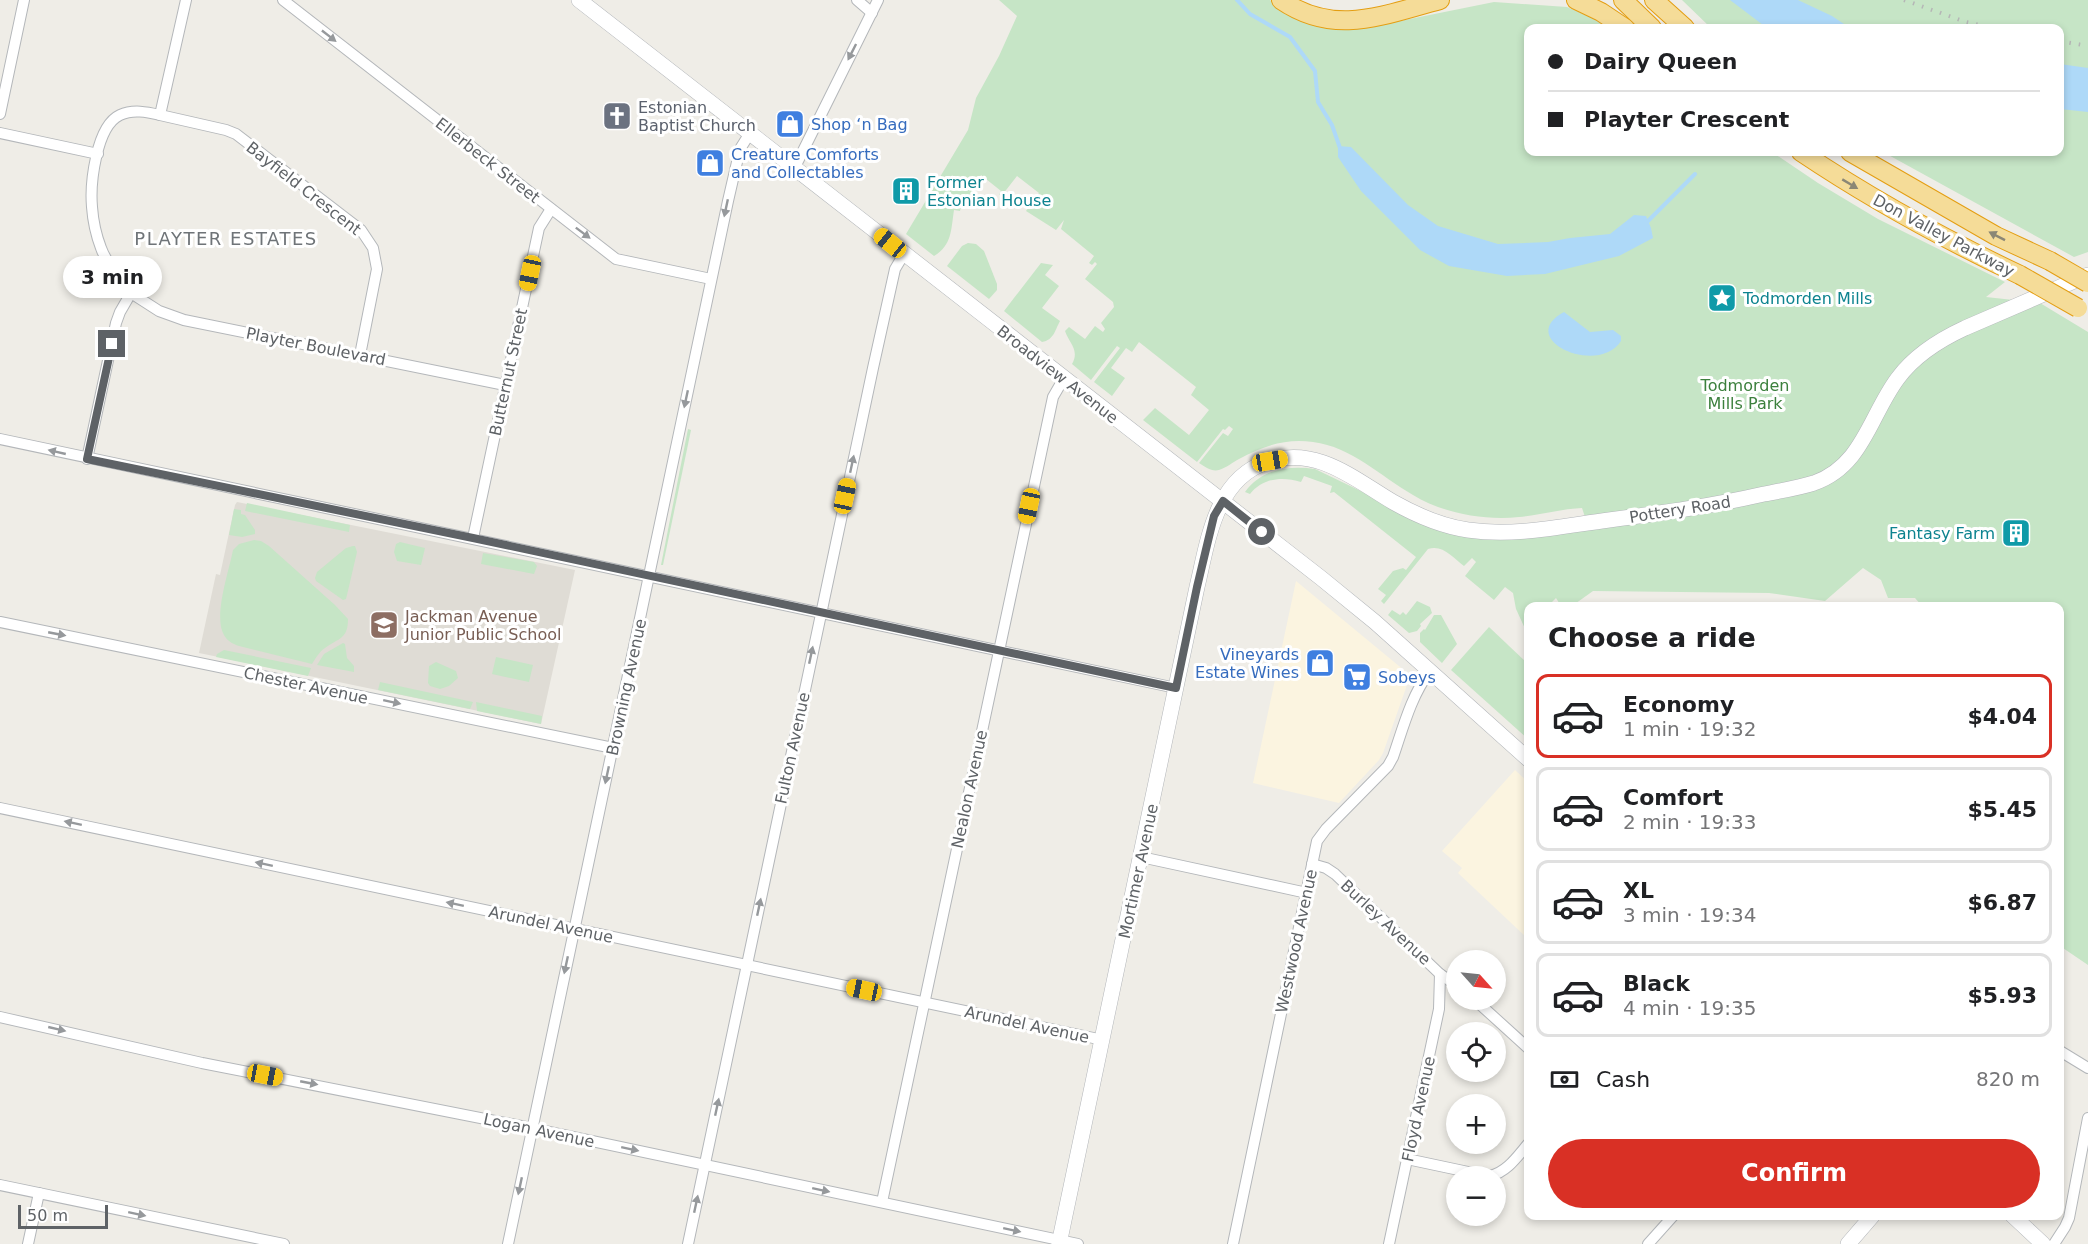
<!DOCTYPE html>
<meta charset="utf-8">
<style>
body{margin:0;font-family:"DejaVu Sans",sans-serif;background:#f6f6f6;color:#202124;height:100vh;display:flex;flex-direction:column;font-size:22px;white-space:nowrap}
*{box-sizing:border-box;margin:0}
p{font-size:20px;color:#757577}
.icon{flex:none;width:33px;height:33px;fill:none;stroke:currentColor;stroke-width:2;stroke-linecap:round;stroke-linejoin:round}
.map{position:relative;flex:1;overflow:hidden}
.details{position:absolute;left:1524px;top:602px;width:540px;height:618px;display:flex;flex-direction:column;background:#fff;border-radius:12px;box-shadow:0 3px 9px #0003}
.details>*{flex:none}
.hud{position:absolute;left:1524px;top:24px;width:540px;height:132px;border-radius:12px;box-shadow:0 3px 9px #0003;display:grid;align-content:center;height:132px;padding:0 24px;background:#fff}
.needle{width:39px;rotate:117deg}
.fabs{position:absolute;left:1446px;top:950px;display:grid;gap:12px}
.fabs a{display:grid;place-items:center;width:60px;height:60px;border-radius:50%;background:#fff;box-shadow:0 3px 9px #0003;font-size:30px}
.scale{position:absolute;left:18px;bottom:15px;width:90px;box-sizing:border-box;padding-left:6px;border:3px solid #5e6266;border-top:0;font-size:16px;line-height:21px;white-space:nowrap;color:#5e6266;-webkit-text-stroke:4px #fff;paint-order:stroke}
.end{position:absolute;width:27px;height:27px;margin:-14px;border:8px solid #5e6266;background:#fff;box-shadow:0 0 0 3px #fff}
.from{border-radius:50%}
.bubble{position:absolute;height:42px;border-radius:21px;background:#fff;box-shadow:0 3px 9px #0003;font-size:20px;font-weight:700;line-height:42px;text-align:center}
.car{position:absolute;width:18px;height:36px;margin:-18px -9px;border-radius:8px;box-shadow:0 0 4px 2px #0007;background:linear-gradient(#f5c518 24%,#345 0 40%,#f5c518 0 76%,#345 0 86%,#f5c518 0)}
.hud b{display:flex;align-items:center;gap:21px;height:57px;font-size:22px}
.hud b+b{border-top:2px solid #e0e0e0}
.hud i{width:15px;height:15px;background:#202124}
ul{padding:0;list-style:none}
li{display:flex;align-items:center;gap:18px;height:84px;margin:0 12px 9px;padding:0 12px;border:3px solid #e0e0e0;border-radius:12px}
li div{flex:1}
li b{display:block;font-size:22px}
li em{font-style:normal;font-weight:700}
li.on{border-color:#d93025}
li>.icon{width:54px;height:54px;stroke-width:1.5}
h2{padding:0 24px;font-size:27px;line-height:72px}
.pay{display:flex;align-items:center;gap:15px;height:66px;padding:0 24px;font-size:22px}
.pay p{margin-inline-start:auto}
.primary-button{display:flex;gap:12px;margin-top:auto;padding:12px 24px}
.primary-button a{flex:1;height:69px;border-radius:36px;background:#d93025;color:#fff;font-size:24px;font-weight:700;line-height:69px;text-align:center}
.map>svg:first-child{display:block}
</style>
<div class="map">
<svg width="2088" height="1244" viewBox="0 0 2088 1244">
<rect width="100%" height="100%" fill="#efede7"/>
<g fill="#fbf4e0">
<path d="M1296,581l109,90 3,7 -2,10 -23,65 -4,7 -40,43 -86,-20z"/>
<path d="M1515,770l13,12v157l-70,-66 4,-5 -20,-17z"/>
</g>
<path fill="#dfdcd5" d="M237,502l338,68 -34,154 -342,-71 17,-79 4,1 15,-70z"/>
<g fill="#c6e5c6">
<path d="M999,0h271l16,12 84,15 124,-25 73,5 23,10 19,11h-81v124h244l46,31 60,36 127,63 -19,15 54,6 48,29v633l-28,-19v-340h-138l-7,-8h-27l-7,-18 -18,-12 -38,33 -56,-8 -176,-2 -21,15h-11l-5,-8 -8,8h-20v29l-12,-26 -3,-16 -8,-6 -11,13 -29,-24 11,-14 -4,-4 -8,8c-11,-8 -21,-22 -36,-17l-44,55 -3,-3 5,-6 -8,-6 15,-18 10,-3 3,2 10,-13 -82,-65 -4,1 2,-7 -28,-10 -3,6c-19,-6 -38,-4 -51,12l-5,-2c17,-23 44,-27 70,-23l133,64 141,-4 -7,-21c-21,1 -42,7 -63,9 -34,4 -77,-4 -106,-22 -33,-19 -61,-48 -100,-53 -27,-4 -50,4 -74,17 -6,3 -13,9 -20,11 -7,2 -14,-3 -20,-7l24,-30 5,3 5,-7 -4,-3 -4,4 -2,-1 -26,33 -54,-42 12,-12 34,27 20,-25 -18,-15 5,-8 -57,-45 -7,10 -6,-4 -15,20 14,10 -13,18 -18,-14 26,-34 -3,-2 -26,34 -19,-16c8,-14 -3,-21 -7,-33l4,-4 16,12 10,-13 8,6 2,-3 -4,-6 13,-16 -1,-5 -28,-23 12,-15 -2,-2 -3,3 -3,-2 5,-7 -33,-27 3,-9 -8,10 -30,-19 13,-18 -22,-17 -14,18 -4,1 2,-4 -20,-16 -11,23h-7l-3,13 -6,-1c-3,20 -2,35 -20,46l-28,-22 62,-104 8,-32 23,-42 18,-40z"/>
<path d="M1682,0h406v252l-14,5 -191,-105h177v-124h-349z"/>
<path d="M968,243l8,1 8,7 13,33v6l-8,9 -42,-33 15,-20z"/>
<path d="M1041,263l12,2 -8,10 14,11 -17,22 18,13c-5,9 -6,19 -18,21l-38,-31z"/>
<path d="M688,429l3,1 -28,135h-2z"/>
<path d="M247,503l103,22 -1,7 -104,-21z"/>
<path d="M234,509l7,1v4l4,1 10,15v4l-13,3 -13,-2z"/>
<path d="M254,540l7,1 8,5 66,59 13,14c0,20 -9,19 -23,29 -6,4 -9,10 -13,16l-73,-18c-6,-2 -12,-5 -15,-11 -11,-18 5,-64 9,-85l6,-6z"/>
<path d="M400,542l25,6 -4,17 -24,-4 -3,-9 2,-8z"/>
<path d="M353,546h2l2,6 -10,43 -1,4 -3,1 -27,-19 -1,-3 2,-6 29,-24z"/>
<path d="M483,553l51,9 3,4 -3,8 -53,-10z"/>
<path d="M1417,601l13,6 2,6 -12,11 1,2 -4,5 -8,2 -21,-18 4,-5 8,5 3,-3 3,3z"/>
<path d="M1434,615h7l16,29 -15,19 -22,-21v-9l4,-4 1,1z"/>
<path d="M1489,627l39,37v75l-77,-69z"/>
<path d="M343,643l2,1 2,14 7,8v6l-37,-7 7,-11z"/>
<path d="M224,650l87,18 -3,8 -92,-19 1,-3z"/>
<path d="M496,657l37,8 -4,17 -37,-8z"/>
<path d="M436,662l20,9 2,7 -9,8 -9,3 -10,-3 -2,-3 1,-17z"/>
<path d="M380,682l93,20 -3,7 -92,-19z"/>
<path d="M476,702l66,14 -1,8 -64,-13z"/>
</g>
<g fill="#aed9f8">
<path d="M1730,0h68l34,16 18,12h-83z"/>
<path d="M2060,64l28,4v44l-28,-3z"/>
<path d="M1338,146l13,1 57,58 30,21 60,18 50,-2 22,-4 40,-4 24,-19 12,1 5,12 2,10 -34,18 -74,18 -38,2 -58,-10 -29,-16 -59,-59 -23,-34z"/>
<path d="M1564,312l26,20 23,-2 8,6v5c-23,36 -107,-2 -57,-29z"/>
</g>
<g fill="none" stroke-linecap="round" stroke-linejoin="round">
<g stroke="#aed9f8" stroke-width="4">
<path d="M1237,0l13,14 40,23 25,34 3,31 14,23 8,23"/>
<path d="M1645,224l50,-50"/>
</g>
<g stroke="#b4b7ba" stroke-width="12">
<g id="street">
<path d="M283,0l333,259 95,20"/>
<path d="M857,0l15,13"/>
<path d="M0,114l24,-114"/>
<path d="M160,115l66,15 10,4 125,96 12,18 4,21 -17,86"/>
<path d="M0,133l98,21"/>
<path d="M795,167l83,-167"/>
<path d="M131,293l28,18 25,9 321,65"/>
<path d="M0,439l1176,249"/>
<path d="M87,459l29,-136 4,-11 11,-19c-10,-14 -24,-28 -30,-45 -5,-13 -8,-27 -9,-41 -2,-23 4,-81 28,-92 13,-6 27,-3 40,0l26,-115"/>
<path d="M473,538l66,-310 12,-19"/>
<path d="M0,622l613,126"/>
<path d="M0,808l1103,232"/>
<path d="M1141,857l166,36"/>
<path d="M1312,864l14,4 9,6 105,100 16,11"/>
<path d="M1474,999l54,49"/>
<path d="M0,1017l202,46 319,63 557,118"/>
<path d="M2060,1051l28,17"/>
<path d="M1407,1159l80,17"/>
<path d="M1490,1176c17,-4 27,-19 38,-32"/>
<path d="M0,1185l284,59"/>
<path d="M882,1202l171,-805 11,-19"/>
<path d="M28,1244l11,-51"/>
<path d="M508,1244l220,-1043 12,-52 10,-16"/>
<path d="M688,1244l185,-876 22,-99 9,-15"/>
<path d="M1233,1244l84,-403 9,-12 62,-63 5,-9c10,-29 18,-61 37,-86"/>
<path d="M1389,1244l50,-235 1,-35"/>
<path d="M1648,1244l26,-29"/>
<path d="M2054,1244l11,-17 4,-9 19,-100"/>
</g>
</g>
<g stroke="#b3b6ba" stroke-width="16">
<g id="secondary">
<path d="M579,0l742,578 54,44 153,137"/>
<path d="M2012,1215l31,29"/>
<path d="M1059,1244l138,-657c11,-46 18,-108 70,-125 49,-17 87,17 126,40 23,13 48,24 75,28 47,7 95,-4 141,-10 52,-7 103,-14 155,-26 16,-3 34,-6 50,-11 49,-17 56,-68 84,-105 17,-23 41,-38 67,-50l123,-53"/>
<path d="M1848,1244l25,-29"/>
</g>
</g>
<g stroke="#e49e12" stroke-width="20">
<g id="highway">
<path d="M1281,0c54,37 102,15 159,0"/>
<path d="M1576,0l25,12 24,16"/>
<path d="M1623,0l29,28"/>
<path d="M1654,0l31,28"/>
<path d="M1801,152c70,47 143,87 219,123"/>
<path d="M1850,152l146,84 54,25"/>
</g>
</g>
<use href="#street" stroke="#fff" stroke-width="10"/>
<use href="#secondary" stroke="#fff" stroke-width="15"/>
<use href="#highway" stroke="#f5dc98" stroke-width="18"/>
<g stroke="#b5b6b6" stroke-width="4" stroke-dasharray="1.5 8" stroke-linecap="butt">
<path d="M1904,0l62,22 27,6"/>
<path d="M2060,41l28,5"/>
</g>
<g stroke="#e49e12" stroke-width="20" stroke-linecap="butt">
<g id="highway-bridge">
<path d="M2050,261l38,22"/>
<path d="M2020,275l58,33"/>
</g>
</g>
<use href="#highway-bridge" stroke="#f5dc98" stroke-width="18"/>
</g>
<defs><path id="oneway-solid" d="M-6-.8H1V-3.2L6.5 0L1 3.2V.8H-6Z" transform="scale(1.5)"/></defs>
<g fill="#96999c">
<use href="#oneway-solid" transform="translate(329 36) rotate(38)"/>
<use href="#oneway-solid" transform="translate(852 52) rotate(117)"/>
<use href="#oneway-solid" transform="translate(726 208) rotate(102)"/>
<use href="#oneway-solid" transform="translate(583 233) rotate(37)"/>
<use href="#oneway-solid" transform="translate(686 399) rotate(102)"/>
<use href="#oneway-solid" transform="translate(57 452) rotate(-167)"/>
<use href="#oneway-solid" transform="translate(852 464) rotate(-78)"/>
<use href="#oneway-solid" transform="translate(57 634) rotate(11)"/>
<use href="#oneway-solid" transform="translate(811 655) rotate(-78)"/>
<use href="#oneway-solid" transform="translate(392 702) rotate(12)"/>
<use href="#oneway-solid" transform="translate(607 775) rotate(102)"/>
<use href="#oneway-solid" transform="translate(73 823) rotate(-168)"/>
<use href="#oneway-solid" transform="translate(264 864) rotate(-168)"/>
<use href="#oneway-solid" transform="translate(455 904) rotate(-168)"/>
<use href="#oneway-solid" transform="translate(759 907) rotate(-78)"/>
<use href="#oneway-solid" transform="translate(566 965) rotate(102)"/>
<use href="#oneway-solid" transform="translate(57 1029) rotate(13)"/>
<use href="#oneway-solid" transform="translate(309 1083) rotate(11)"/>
<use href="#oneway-solid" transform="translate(717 1107) rotate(-78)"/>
<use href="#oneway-solid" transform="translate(630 1149) rotate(12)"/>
<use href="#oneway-solid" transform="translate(520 1186) rotate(102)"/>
<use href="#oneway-solid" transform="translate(821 1190) rotate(12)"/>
<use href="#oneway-solid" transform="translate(696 1204) rotate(-78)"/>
<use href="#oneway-solid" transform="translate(137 1214) rotate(12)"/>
<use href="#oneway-solid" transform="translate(1012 1230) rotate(12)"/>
</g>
<g fill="#8b8775">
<use href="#oneway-solid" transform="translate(1850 184) rotate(31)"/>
<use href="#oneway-solid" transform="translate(1997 236) rotate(-153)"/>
</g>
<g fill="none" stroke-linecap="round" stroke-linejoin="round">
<path stroke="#5e6266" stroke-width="8" d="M112,344l-25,115 386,79 703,150 21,-101 17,-71 9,-15 39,31"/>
</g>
<defs>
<g id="church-square" transform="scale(1.5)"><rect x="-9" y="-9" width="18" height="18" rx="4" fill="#6b7280" stroke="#fff"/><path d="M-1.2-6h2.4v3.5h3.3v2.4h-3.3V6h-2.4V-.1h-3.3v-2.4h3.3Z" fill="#fff"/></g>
<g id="shop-square" transform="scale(1.5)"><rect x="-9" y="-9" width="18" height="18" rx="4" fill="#3f7fe0" stroke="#fff"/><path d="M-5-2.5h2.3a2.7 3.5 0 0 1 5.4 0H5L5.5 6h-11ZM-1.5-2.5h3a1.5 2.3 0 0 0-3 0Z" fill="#fff"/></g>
<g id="building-square" transform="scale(1.5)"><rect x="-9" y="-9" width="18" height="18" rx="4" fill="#0f9aa8" stroke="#fff"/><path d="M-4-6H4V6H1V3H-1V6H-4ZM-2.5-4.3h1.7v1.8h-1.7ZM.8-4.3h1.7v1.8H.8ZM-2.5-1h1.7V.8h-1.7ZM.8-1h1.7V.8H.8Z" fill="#fff"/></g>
<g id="sight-square" transform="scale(1.5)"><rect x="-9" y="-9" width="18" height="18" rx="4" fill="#0f9aa8" stroke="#fff"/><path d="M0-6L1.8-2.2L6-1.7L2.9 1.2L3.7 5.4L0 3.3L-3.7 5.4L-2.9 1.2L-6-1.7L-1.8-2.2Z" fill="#fff"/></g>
<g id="school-square" transform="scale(1.5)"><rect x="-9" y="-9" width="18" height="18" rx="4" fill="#8d6e63" stroke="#fff"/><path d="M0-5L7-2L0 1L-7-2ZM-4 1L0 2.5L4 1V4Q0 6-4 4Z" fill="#fff"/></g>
<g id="supermarket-square" transform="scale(1.5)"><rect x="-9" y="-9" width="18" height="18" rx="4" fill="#3f7fe0" stroke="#fff"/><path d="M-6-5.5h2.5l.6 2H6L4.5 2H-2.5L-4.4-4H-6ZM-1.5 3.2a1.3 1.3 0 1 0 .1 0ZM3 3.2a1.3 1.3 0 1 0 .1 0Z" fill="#fff"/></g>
</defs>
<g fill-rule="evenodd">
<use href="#church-square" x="617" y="116"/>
<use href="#shop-square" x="790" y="124"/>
<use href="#shop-square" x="710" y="163"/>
<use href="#building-square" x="906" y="191"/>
<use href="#sight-square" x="1722" y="298"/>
<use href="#building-square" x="2016" y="533"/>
<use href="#school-square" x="384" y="625"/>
<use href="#shop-square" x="1320" y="663"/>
<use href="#supermarket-square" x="1357" y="677"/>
</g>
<g text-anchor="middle" stroke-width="6" stroke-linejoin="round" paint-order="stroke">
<g font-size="16" fill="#5b616d" stroke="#fff" text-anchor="start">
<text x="638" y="113">Estonian<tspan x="638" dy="18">Baptist Church</tspan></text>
</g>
<g font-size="16" fill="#366cbe" stroke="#fff" text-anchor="start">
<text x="811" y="130">Shop ‘n Bag</text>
<text x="731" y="160">Creature Comforts<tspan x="731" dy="18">and Collectables</tspan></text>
<text x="1299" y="660" text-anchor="end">Vineyards<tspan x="1299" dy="18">Estate Wines</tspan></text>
<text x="1378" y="683">Sobeys</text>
</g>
<g font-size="16" fill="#5e6266" stroke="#fff">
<text transform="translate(488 160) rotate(38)" y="6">Ellerbeck Street</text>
<text transform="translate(304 188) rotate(38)" y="6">Bayfield Crescent</text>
<text transform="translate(1944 235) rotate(28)" y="6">Don Valley Parkway</text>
<text transform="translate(316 346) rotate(11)" y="6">Playter Boulevard</text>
<text transform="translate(508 372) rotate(-78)" y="6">Butternut Street</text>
<text transform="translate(1058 374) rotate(38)" y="6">Broadview Avenue</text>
<text transform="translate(1680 509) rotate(-9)" y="6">Pottery Road</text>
<text transform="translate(306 685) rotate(12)" y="6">Chester Avenue</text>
<text transform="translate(626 687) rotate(-78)" y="6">Browning Avenue</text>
<text transform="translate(792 748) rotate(-78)" y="6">Fulton Avenue</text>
<text transform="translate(969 789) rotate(-78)" y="6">Nealon Avenue</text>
<text transform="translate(1138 871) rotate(-78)" y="6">Mortimer Avenue</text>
<text transform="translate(1386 922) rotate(43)" y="6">Burley Avenue</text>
<text transform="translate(551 924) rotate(12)" y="6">Arundel Avenue</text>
<text transform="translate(1296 941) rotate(-78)" y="6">Westwood Avenue</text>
<text transform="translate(1027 1024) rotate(12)" y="6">Arundel Avenue</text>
<text transform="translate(1418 1109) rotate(-78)" y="6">Floyd Avenue</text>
<text transform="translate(539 1130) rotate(12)" y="6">Logan Avenue</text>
</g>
<g font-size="16" fill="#0d838f" stroke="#fff" text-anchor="start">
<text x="927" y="188">Former<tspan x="927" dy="18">Estonian House</tspan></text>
<text x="1743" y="304">Todmorden Mills</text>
<text x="1995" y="539" text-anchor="end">Fantasy Farm</text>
</g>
<g font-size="16" fill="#3c803d" stroke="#fff">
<text x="1745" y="391">Todmorden<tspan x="1745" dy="18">Mills Park</tspan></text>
</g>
<g font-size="16" fill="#785e54" stroke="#fff" text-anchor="start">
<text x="405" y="622">Jackman Avenue<tspan x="405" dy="18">Junior Public School</tspan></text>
</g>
<g font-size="18" letter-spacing="1.5" fill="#6f7478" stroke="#fff">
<text x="226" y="245">PLAYTER ESTATES</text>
</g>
</g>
</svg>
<div class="fabs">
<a><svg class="needle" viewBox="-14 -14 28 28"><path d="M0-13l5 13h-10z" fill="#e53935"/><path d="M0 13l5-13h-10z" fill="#757577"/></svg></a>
<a><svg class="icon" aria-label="locate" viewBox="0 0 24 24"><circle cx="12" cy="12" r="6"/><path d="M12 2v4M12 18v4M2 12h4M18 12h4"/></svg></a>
<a>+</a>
<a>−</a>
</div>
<div class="scale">50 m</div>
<i class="end from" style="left:1262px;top:532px"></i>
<i class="end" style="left:112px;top:344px"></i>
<div class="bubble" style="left:63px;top:256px;width:99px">3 min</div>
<i class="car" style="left:890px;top:243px;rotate:309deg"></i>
<i class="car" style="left:530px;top:273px;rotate:192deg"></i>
<i class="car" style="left:1270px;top:461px;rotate:80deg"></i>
<i class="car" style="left:845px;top:496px;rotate:12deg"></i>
<i class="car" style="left:1029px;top:506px;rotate:192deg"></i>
<i class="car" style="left:864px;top:990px;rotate:282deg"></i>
<i class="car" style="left:265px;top:1075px;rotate:101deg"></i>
<div class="hud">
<b><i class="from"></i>Dairy Queen</b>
<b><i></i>Playter Crescent</b>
</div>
<section class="details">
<h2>Choose a ride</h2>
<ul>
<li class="on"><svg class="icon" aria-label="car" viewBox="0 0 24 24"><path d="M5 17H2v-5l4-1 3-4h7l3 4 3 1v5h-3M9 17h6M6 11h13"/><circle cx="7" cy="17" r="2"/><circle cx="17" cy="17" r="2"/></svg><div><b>Economy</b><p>1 min · 19:32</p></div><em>$4.04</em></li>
<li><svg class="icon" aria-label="car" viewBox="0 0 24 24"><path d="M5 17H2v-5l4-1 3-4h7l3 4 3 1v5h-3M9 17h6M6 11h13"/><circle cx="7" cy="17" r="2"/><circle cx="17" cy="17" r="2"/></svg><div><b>Comfort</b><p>2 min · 19:33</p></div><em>$5.45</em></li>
<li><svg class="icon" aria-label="car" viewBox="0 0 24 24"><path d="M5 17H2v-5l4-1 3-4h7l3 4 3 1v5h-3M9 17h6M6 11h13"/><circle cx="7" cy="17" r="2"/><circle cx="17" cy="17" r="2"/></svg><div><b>XL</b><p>3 min · 19:34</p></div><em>$6.87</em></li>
<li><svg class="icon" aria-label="car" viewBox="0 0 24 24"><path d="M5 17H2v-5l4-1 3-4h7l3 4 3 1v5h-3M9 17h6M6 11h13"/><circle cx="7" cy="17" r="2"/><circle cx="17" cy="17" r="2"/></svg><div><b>Black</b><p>4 min · 19:35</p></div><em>$5.93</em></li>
</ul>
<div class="pay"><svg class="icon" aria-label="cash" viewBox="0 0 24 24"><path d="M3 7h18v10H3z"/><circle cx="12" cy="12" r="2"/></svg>Cash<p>820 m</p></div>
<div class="primary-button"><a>Confirm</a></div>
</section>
</div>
